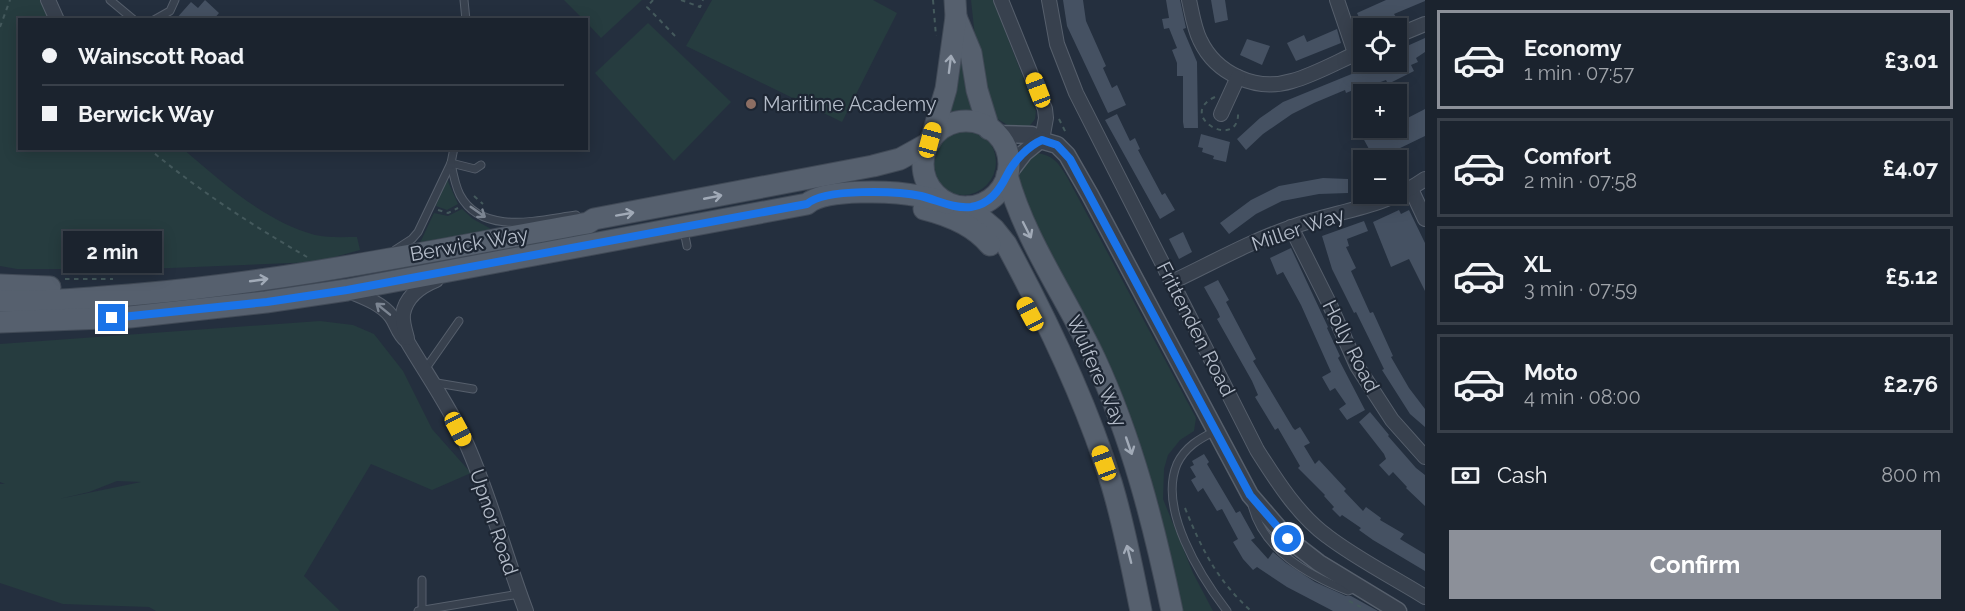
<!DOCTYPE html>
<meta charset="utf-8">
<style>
body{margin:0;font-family:Raleway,sans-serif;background:#282f3a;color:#f1f3f6;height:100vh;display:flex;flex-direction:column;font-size:22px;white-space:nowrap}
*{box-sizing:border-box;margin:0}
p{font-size:20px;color:#a0a4aa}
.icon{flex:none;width:33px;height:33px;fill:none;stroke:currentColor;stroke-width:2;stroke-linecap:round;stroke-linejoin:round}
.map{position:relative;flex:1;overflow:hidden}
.sheet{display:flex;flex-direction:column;background:#1b232e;width:540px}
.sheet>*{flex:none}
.guide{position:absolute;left:18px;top:18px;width:570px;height:132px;border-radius:0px;box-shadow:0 3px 15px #0003,0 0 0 2px #39404a;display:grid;align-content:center;height:132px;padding:0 24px;background:#1b232e}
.controls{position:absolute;left:1353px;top:18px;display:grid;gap:12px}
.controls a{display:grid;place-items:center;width:54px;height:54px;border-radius:0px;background:#1b232e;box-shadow:0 3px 15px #0003,0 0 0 2px #39404a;font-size:30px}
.end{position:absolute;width:27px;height:27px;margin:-14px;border:8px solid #1a73e8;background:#fff;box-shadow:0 0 0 3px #fff}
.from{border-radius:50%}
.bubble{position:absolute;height:42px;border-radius:0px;background:#1b232e;box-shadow:0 3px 15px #0003,0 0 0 2px #39404a;font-size:20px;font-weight:700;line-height:42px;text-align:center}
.car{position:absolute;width:18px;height:36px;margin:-18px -9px;border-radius:8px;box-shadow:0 0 4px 2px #0007;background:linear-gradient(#f5c518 24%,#345 0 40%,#f5c518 0 76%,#345 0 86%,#f5c518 0)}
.guide b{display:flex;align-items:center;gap:21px;height:57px;font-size:22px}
.guide b+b{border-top:2px solid #39404a}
.guide i{width:15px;height:15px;background:#f1f3f6}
ul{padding:10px 0 0;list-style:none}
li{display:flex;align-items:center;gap:18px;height:99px;margin:0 12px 9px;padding:0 12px;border:3px solid #39404a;border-radius:0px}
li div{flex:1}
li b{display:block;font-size:22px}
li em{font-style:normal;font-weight:700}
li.active{border-color:#8c9099}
li>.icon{width:54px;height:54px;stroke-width:1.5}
.pay{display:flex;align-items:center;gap:15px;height:66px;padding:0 24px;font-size:22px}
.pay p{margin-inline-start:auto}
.action{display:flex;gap:12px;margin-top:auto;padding:12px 24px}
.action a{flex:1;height:69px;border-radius:0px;background:#8c9099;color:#fff;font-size:24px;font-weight:700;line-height:69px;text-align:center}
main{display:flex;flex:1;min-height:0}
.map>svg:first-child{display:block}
</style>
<main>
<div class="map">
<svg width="1425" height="611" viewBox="0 0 1425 611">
<rect width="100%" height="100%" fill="#242f3e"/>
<g fill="#263c3f" fill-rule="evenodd">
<path d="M0,0h50l7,19 -37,1v128l163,1c39,33 81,72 132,86 13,3 29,2 42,2l3,13 -44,12 -170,7h-129l-17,-3z"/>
<path d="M564,0h78l-41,38 -14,-15 -1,-3 -3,-1z"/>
<path d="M712,0h161l24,13 -55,109 -156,-76z"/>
<path d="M971,0h22l43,111 -1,8 -7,9 -14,1 -18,-11 -19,-62z"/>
<path d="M648,23l83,79 -57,59 -79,-88z"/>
<path d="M960,49l16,62 -17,-1 -10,2z"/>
<circle cx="963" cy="162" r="33"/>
<path d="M1036,153c17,2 22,9 31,24l129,241 -2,13 -14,9 -12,15 -4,14 -1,30 30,74 20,38h-33l-22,-109 -13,-39 -122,-263 -4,-22 2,-14z"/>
<path d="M446,177l12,27 -11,6 -11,-4z"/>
<path d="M462,209l11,10 20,11 -73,13 14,-30 14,3z"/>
<path d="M320,321l33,4 21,9 29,37 29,58 39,44 -39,17 -61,-26 -67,112 36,35h-184l-7,-4 -86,-3 -63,-21v-99h5l-5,-2v-138zM117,481l24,1 -82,17 30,-7z"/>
</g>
<g fill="#455162">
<path d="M205,0l14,13 -6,7h-38l16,-18 7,6z"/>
<path d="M1063,0h20l3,21 20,45 -3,2 9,20 5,-3 9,20 -18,8 -41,-87z"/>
<path d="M1166,0h14l6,28 -3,1 14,33 1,66h-14l-1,-6v-46h-6v-13l-5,-13 5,-2 -8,-20 -5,1 -2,-10 7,-1z"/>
<path d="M1211,0h14l3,20 -13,3z"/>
<path d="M1386,0h39v1l-31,13 2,3 -24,11h-8l-7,-15z"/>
<path d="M1337,29l4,14 -45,18 -9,-18 17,-8 3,7z"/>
<path d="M1425,38v14l-9,6 2,4 -7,3 3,6 -26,13 -2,-4 -27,10 -1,-2 -12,5 -1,-3 -31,13 -22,11 -29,20 -17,16 -9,-11 23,-21 23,-16 98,-40h15v-11z"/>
<path d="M1247,39l23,7 -8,19 -22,-10z"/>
<path d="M1425,109v27l-31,15 3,6 -7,3h-15l-12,-22 21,-10h12v-4z"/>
<path d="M1117,114l13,27 5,-3 5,11 -2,1 24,45 3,-2 10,17 -15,9 -55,-99z"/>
<path d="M1201,134l29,8 -4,20 -13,-3 1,-3 -12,-4 1,-4 -5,-1z"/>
<path d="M1323,178l25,1v14l-29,1 -37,7 -26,13 -27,20 -9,-11 31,-23 28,-14z"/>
<path d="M1399,210l2,4 8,-4 16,33v48l-16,-32 -18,8 -18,-45z"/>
<path d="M1364,221l4,10 -21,8 2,7 -3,1 10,21 -5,3 19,42 3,-1 20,44 -2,1 18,31 16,21v18l-15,-13 -28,-44 2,-1 -28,-57 -2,1 -22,-44 -10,-33z"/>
<path d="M1183,232l9,20 -13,7 -10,-20z"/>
<path d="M1291,248l37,79 -1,1 13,28 -2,2 27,52 -18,10 -8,-11 7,-5 -11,-16 -5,3 -8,-14 9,-5 -30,-67 -18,-33 -6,3 -7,-17z"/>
<path d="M1218,280l11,20 -3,2 30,57 -3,2 40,67 2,2 5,-3 10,16 -6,3 11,18 4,-4 27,29 -2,2 19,20 3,-4 15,11 -1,2 24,14 -4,5 25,15v17l-52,-31 -14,-10 2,-2 -19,-13 -2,2 -8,-8 2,-2 -10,-11 1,-1 -27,-27 2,-2 -22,-38 -3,2 -20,-33 3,-2 -6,-14 -35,-62 3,-2 -2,-5 -14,-25z"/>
<path d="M1370,412l19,23 -1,1 28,32 9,7v31l-19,-18 1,-1 -14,-15 -4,4 -10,-11 7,-6 -2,-5 -25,-32z"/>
<path d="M1204,454l5,8 -2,2 29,49 4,-2 15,27 -4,2 17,19 5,-7 13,11 29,19 31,14h5l27,15h-45l-46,-24 -30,-20 -4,3 -10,-11 -10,-17 5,-3 -16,-30 -5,2 -14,-23 -5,4 -7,-12 5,-3 -6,-10 4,-2 -2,-4z"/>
</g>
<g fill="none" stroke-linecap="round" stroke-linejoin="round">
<g stroke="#565f6c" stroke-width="9">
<g id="service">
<path d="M110,0l24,20"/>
<path d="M464,0l2,20"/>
<path d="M154,20l16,-9 5,-11"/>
<path d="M451,163c2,11 4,22 9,32 22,41 79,25 116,20"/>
<path d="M451,163l24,6 6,-4"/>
<path d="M684,231l3,15"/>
<path d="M395,250l17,-11 6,-7 33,-69 3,-15"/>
<path d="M424,371l35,-50"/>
<path d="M434,386l3,-3 36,6"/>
<path d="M1215,431c-16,8 -30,16 -38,33 -19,45 23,112 50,147"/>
<path d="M1252,505c11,45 56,70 96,86l7,-3"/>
<path d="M422,610v-30"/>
<path d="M418,611l101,-17"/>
</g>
</g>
<g stroke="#565f6c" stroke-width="16">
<g id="minor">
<path d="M48,0l9,20"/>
<path d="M1001,0l44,109 1,9 -4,22"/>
<path d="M1049,0l8,44 19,49 181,357c19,30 41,65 70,86 30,23 66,41 98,61"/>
<path d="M1189,0c3,13 5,28 11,40 16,34 56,52 92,41 25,-7 48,-21 72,-31"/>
<path d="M1337,0l18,53"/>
<path d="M1396,36l29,-12"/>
<path d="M1221,114l17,-37"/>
<path d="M1411,189l14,30"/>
<path d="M1291,227l38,76 28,63 35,54 33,37"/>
<path d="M1172,282c40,-19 79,-41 120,-55 45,-16 94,-20 133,-48"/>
<path d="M349,291c14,6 32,12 42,25 6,8 7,18 16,25 20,34 44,68 60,104 24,54 38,111 59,166"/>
<path d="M407,338c-2,-7 -5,-17 -4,-24 3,-18 18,-28 33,-34"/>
</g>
</g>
<g stroke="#565f6c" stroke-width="19">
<g id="tertiary">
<path d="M995,134l37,1 8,5 17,5 10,10 23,40 160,300 38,44 31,24 79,48"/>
<path d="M1007,175l17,-22 16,-13"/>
</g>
</g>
<g stroke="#414a57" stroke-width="23">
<g id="primary">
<path d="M956,17l15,36 6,37 12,39"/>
<circle cx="966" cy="164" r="43"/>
<path d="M931,140l15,-51 10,-72 -1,-17"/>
<path d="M1007,175c18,66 59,122 88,184 37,80 59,166 77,252"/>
<path d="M968,207l26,22 12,15c40,74 80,157 105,238 13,42 21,86 30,129"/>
<path d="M924,209c24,6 50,16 66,36"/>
<path d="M0,285l50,2"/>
<path d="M0,301c47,1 94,-3 140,-7 151,-13 299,-45 448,-71l6,-4 279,-53 27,-7 29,-16"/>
<path d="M0,322l130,-5 136,-15 81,-12 460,-86c18,-16 88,-13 112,-8 9,1 19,4 28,7"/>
</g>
</g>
<g stroke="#44595c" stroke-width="2" stroke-dasharray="4.5 4.5" stroke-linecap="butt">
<path d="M653,0l-6,7 31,32"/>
<path d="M681,0l19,7 3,-7"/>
<path d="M933,0l3,36"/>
<path d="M0,27l10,-27"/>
<path d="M1215,97c-41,19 26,56 23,14"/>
<path d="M1059,119l7,14"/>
<path d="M148,148c50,42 102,76 159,109"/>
<path d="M474,196l9,8"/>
<path d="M438,210l10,3 10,-5"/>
<path d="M65,279h48"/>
<path d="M1185,508c17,42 32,72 66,103"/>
<path d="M1349,601l14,7"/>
</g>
<use href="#service" stroke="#38414e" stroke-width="7"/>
<use href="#minor" stroke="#38414e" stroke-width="14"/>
<use href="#tertiary" stroke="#38414e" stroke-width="16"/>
<use href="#primary" stroke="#56606e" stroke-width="21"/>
</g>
<defs><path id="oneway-shaft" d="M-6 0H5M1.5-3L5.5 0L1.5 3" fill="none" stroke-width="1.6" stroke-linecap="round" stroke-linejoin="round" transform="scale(1.5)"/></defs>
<g stroke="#a1aab7">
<use href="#oneway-shaft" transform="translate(950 64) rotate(-83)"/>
<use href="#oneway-shaft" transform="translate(713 197) rotate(-11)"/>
<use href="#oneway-shaft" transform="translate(625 214) rotate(-10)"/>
<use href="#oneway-shaft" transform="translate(1027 230) rotate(63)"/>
<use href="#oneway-shaft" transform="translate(259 280) rotate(-8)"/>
<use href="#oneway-shaft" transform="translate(1129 446) rotate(71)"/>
<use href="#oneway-shaft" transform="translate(1129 554) rotate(-104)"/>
</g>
<g stroke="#7c8592">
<use href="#oneway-shaft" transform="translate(478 212) rotate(35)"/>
<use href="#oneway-shaft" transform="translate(383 309) rotate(-141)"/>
</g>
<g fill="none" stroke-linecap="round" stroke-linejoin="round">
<path stroke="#1a73e8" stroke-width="8" d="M112,318l155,-16 80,-12 460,-86c18,-16 91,-13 114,-8 16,4 33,13 50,11 19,-3 28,-16 36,-32 7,-14 21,-29 35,-35l15,5 13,14 180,336 38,44"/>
</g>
<circle fill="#8d6e63" stroke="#1d2633" stroke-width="2" cx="751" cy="104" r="6"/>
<g text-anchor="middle" stroke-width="4.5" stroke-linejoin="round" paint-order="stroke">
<g font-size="20" fill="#b4bcc9" stroke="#1d2633" text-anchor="start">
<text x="763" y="111">Maritime Academy</text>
</g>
<g font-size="20" fill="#b4bcc9" stroke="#1d2633">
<text transform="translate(1298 229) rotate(-19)" y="7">Miller Way</text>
<text transform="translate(469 244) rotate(-10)" y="7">Berwick Way</text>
<text transform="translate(1196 329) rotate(63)" y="7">Frittenden Road</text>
<text transform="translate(1351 346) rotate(63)" y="7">Holly Road</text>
<text transform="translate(1097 371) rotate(66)" y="7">Wulfere Way</text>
<text transform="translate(494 522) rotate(71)" y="7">Upnor Road</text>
</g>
</g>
</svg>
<div class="controls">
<a><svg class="icon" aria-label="locate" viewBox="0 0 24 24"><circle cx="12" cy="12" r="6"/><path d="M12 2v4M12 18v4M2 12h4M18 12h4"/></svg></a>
<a>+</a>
<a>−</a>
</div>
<i class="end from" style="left:1288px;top:539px"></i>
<i class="end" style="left:112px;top:318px"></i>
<div class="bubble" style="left:63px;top:231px;width:99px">2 min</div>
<i class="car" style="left:1038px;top:90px;rotate:339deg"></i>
<i class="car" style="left:930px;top:140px;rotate:15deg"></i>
<i class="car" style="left:1030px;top:314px;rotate:332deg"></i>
<i class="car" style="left:458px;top:429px;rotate:152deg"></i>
<i class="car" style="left:1104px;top:463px;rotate:340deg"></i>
<div class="guide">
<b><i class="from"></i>Wainscott Road</b>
<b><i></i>Berwick Way</b>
</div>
</div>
<section class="sheet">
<ul>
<li class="active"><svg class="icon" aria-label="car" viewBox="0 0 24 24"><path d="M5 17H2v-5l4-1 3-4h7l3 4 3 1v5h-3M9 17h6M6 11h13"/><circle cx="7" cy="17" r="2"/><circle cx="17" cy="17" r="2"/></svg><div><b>Economy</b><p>1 min · 07:57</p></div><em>£3.01</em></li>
<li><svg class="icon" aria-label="car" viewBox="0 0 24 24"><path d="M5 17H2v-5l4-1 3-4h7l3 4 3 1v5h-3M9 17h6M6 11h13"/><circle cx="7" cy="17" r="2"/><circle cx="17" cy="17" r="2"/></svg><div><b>Comfort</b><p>2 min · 07:58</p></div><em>£4.07</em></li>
<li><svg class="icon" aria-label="car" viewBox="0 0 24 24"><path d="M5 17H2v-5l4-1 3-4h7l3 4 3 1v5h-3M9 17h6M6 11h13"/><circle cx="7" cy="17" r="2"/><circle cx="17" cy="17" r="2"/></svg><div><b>XL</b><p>3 min · 07:59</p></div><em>£5.12</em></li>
<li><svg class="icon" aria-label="car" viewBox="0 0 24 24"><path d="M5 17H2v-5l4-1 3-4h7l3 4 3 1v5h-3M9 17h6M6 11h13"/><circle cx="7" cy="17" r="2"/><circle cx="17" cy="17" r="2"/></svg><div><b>Moto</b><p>4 min · 08:00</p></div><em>£2.76</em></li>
</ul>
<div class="pay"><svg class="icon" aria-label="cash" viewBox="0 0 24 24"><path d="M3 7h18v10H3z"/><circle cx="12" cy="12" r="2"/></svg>Cash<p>800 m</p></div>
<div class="action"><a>Confirm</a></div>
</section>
</main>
